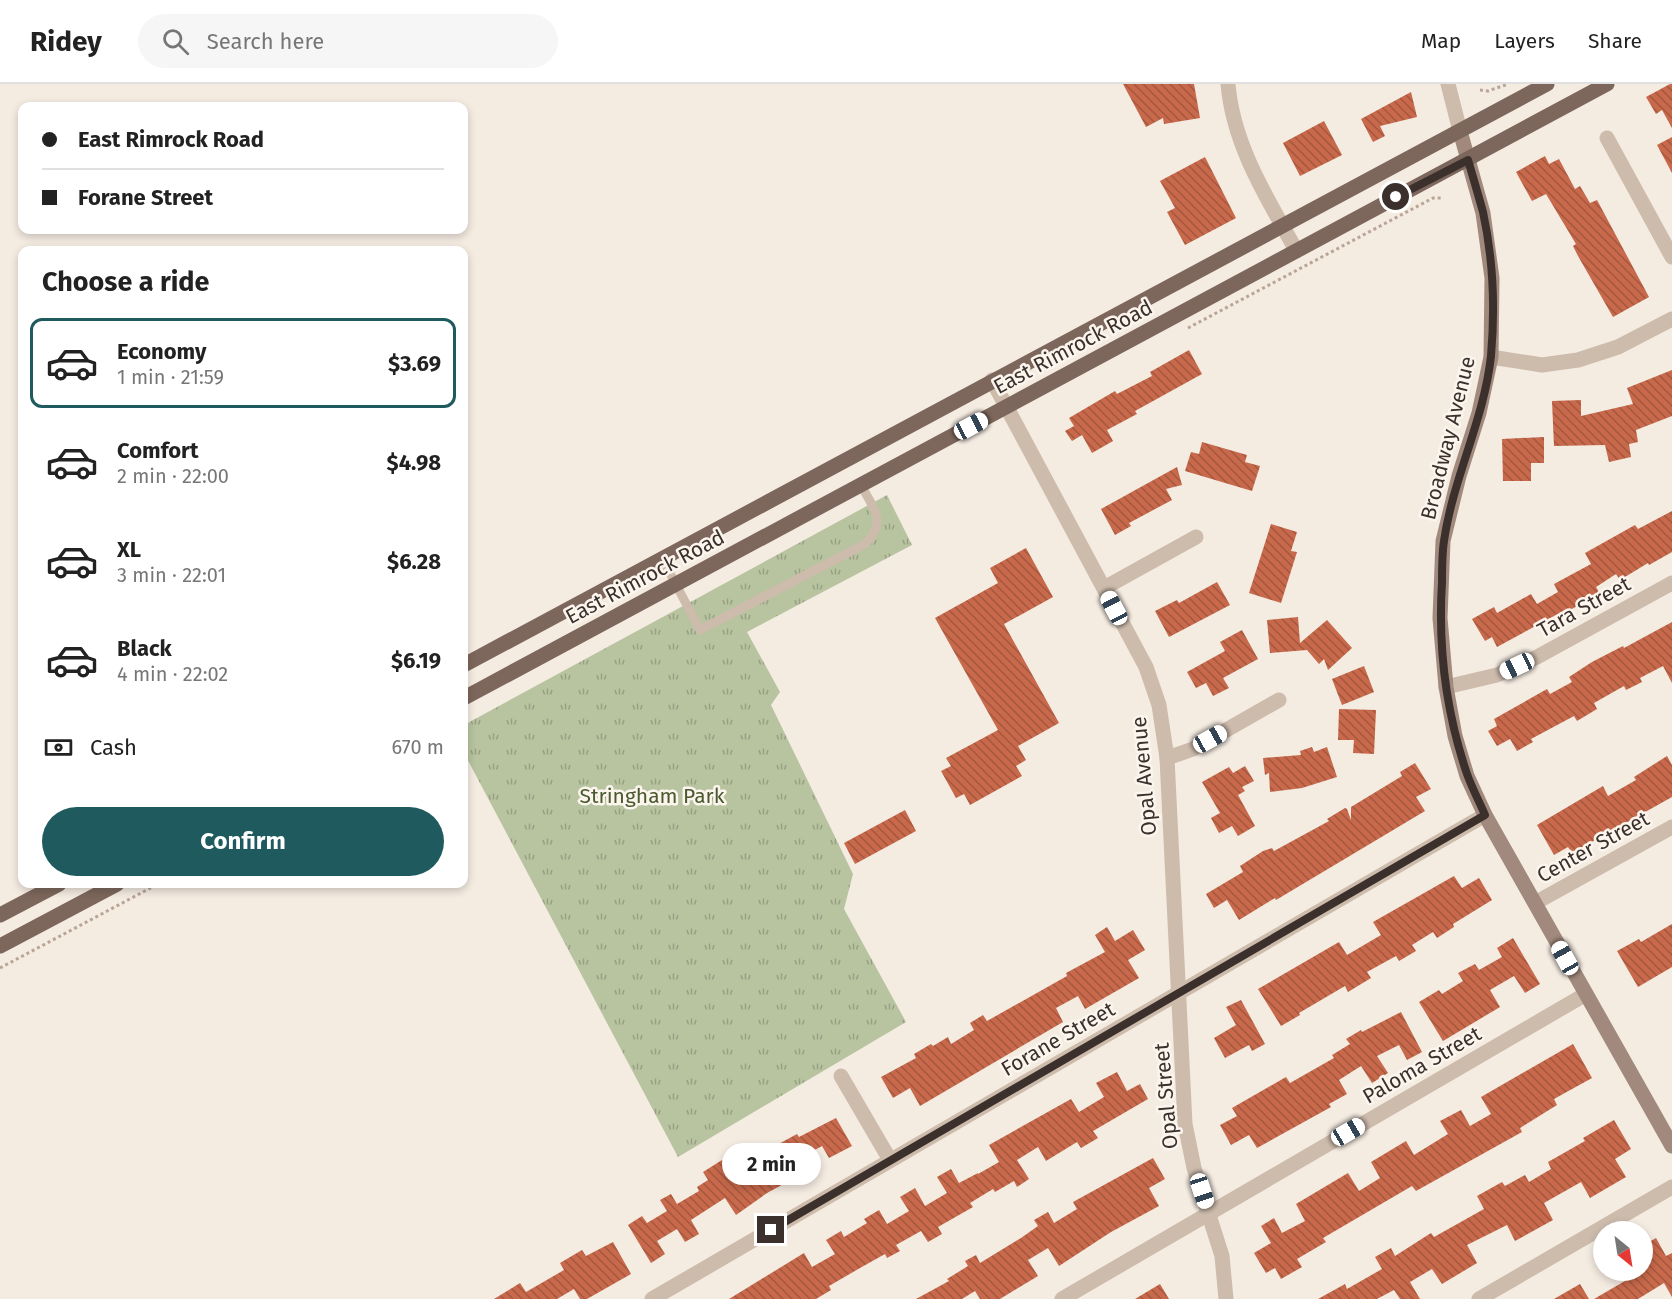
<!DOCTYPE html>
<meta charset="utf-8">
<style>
body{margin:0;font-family:"Fira Sans",sans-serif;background:#f6f6f6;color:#222;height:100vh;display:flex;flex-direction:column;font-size:22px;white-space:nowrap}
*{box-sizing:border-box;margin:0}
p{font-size:20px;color:#767676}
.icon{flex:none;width:33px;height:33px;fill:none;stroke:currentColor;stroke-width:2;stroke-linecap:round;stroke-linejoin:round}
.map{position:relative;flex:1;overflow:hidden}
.side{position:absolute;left:18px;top:162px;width:450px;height:642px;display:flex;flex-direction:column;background:#fff;border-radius:12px;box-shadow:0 3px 9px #0003}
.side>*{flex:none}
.hud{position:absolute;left:18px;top:18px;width:450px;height:132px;border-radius:12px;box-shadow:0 3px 9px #0003;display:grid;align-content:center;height:132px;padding:0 24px;background:#fff}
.needle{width:39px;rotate:150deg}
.fabs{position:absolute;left:1593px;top:1137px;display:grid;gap:12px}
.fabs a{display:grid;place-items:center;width:60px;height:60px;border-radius:50%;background:#fff;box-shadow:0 3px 9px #0003;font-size:30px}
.end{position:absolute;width:27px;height:27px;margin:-14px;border:8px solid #3b302b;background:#fff;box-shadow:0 0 0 3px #fff}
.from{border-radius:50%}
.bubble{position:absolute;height:42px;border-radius:21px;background:#fff;box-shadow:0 3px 9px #0003;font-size:20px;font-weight:700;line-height:42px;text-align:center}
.car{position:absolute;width:18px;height:36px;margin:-18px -9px;border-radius:8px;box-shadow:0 0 4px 2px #0007;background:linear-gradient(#fff 24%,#345 0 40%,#fff 0 76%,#345 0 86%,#fff 0)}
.hud b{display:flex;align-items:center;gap:21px;height:57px;font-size:22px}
.hud b+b{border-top:2px solid #e0e0e0}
.hud i{width:15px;height:15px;background:#222}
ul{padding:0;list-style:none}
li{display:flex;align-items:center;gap:18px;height:90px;margin:0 12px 9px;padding:0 12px;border:3px solid transparent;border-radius:12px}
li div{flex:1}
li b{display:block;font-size:22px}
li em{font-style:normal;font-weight:700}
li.active{border-color:#1f5a5e}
li>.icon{width:54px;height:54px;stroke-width:1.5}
h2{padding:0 24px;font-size:27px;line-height:72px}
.pay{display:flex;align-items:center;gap:15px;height:66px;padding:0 24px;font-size:22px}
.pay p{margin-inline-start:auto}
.primary-button{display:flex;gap:12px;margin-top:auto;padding:12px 24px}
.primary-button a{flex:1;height:69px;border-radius:36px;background:#1f5a5e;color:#fff;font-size:24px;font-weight:700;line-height:69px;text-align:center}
header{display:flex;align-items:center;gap:36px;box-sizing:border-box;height:84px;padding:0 30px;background:#fff;border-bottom:2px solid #e0e0e0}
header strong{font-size:28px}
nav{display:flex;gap:33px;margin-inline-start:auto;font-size:21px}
.search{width:420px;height:54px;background:#f6f6f6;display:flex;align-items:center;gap:15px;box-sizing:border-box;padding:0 21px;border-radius:33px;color:#767676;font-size:22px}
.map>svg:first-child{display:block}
</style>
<header>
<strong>Ridey</strong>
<div class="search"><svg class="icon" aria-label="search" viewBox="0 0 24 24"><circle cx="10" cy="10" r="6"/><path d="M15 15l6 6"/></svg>Search here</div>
<nav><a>Map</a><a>Layers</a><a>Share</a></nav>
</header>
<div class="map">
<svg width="1672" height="1215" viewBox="0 0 1672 1215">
<defs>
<pattern id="grass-tufts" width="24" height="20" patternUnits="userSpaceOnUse" patternTransform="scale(1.5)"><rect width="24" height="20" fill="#b8c4a0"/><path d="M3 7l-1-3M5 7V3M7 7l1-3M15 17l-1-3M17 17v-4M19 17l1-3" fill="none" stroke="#97a083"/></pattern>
<pattern id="building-back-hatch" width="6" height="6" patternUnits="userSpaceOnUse" patternTransform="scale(1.5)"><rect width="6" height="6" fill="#c8694b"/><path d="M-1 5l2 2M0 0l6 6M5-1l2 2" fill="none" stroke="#a4573f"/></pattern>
</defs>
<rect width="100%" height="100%" fill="#f4ebe1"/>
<path fill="url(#grass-tufts)" d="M887,411l25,50 -165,87 33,60 -9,13 82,169 -9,35 62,113 -228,135 -214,-404v-28z"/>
<g fill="url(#building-back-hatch)">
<path d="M1123,0h71l6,34 -36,6 -1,-6 -17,9z"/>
<path d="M1670,0h2v44l-10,-18 -6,4 -10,-17z"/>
<path d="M1411,8l6,25 -37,9 5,10 -12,6 -12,-23z"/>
<path d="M1324,37l18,34 -42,21 -17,-33z"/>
<path d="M1672,53v36l-15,-28z"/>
<path d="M1545,72l4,8 10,-5 16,30 5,-3 10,17 7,-3 52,97 -36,20 -35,-61 -5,-10 3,-2 -30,-50 -14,7 -16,-29z"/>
<path d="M1205,73l31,61 -51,27 -18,-33 8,-4 -15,-27z"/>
<path d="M1189,266l13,24 -67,37 2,3 -30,16 6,11 -21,12 -10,-18 -10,6 -7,-10 9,-5 -5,-8 46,-27 2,3 35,-18 -2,-4z"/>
<path d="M1672,286v46l-36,14 2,12 -9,2 2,13 -22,5 -4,-17 -51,1 -2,-45 29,-1v16l52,-12 -6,-16z"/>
<path d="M1544,353v26h-13v18h-28l-1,-42z"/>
<path d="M1202,358l45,13 -2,7 15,4 -8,25 -67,-20 6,-19 8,2z"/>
<path d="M1177,383l5,18 -16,4 6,11 -43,23 2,3 -16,9 -14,-26z"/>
<path d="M1672,427v41l-23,13 -1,-2 -28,17 -4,-6 -20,13 4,7 -32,17 -1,-2 -70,38 -5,-10 -7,4 -13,-22 22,-12 3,6 34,-19 6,10 21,-12 -4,-8 37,-20 -6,-11 50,-28 3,4z"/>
<path d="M1271,440l26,8 -6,19 6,1 -16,51 -32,-10z"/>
<path d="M1026,464l27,49 -49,27 55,99 -41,23 8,14 -10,6 6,10 -52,29 -6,-11 -8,4 -15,-27 10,-5 -5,-8 52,-28 -63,-112 63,-35 -8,-15z"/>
<path d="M1217,498l13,23 -61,32 -14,-26 22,-11 2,3z"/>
<path d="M1298,533l2,26 27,-23 25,28 -24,22 -4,-11 -5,5 -12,-14 -37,3 -3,-33z"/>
<path d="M1672,538v61l-9,-17 -23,12 2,4 -16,8 -2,-4 -30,17 3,6 -20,12 -3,-5 -43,23 2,3 -16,9 -7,-12 -13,7 -9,-15 9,-5 -3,-7 53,-30 3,5 22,-12 -3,-5 23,-15 31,-16 1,2z"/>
<path d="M1242,546l16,29 -35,19 6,10 -16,8 -7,-13 -10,5 -9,-16 38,-21 -5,-9z"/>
<path d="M1364,582l10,26 -32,13 -10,-26z"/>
<path d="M1339,625l37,1 -2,44 -21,-1 1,-13h-16z"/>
<path d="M1312,663l2,5 13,-5 10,30 -35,11 -32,4 -1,-19 -4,2 -2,-17 38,-3 -1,-4z"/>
<path d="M1667,672l5,9v32l-100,56 -4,-6 -14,8 -17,-30 66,-39 5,10 28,-16 -2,-3z"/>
<path d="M1415,679l16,26 -15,8 9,14 -149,89 -1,-2 -36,22 -12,-20 -13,8 -8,-14 37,-22 -3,-6 23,-15 9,-3 2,3 55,-30 -2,-2 18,-11 2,1 4,11v-13l51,-31 -2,-4z"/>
<path d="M1245,682l9,15 -12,6 3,4 -7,4 17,31 -17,10 -6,-10 -13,7 -8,-15 9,-5 -18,-31 27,-15 4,6z"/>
<path d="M905,726l11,21 -61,33 -11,-21z"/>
<path d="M1454,792l8,12 17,-10 13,22 -39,24 1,3 -17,11 -4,-6 -21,13 4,6 -17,10 -3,-5 -29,16 4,6 -23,14 -3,-6 -46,27 1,2 -19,11 -23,-37 81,-47 8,13 34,-20 -8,-13z"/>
<path d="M1672,840v43l-34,20 -21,-36 22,-12 2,3z"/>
<path d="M1107,843l8,14 18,-11 12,20 -17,10 11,18 -54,31 -7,-13 -22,12 7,14 -143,84 -10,-18 -17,10 -12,-21 35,-19 -2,-4 17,-10 2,2 15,-9 3,7 23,-14 -4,-7 13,-8 4,6 80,-45 -1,-3 39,-21 -10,-17z"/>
<path d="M1513,854l27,46 -15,9 -11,-17 -24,14 10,17 -57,34 -24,-39 20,-12 3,4 21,-13 -5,-8 17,-9 4,6 23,-13 -5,-9z"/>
<path d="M1241,916l24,44 -13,7 -3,-6 -24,13 -11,-20 22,-13 -10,-18z"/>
<path d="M1401,928l21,40 -15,8 -8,-15 -22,11 11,17 -16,10 -11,-17 -22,14 8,14 -18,10 2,3 -74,41 -8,-13 -18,10 -11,-20 17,-9 -5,-8 54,-31 4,6 44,-25 -2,-3 18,-11 -4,-5 15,-9 1,2z"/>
<path d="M1573,960l19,34 -38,21 3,6 -37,23 2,4 -106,59 -4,-5 -89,52 3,4 -29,17 5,8 -21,12 -6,-11 -9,5 -12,-20 17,-10 -10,-17 13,-8 8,15 23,-12 -9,-17 52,-31 11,18 21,-13 -9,-16 35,-21 8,14 34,-21 -8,-13 21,-11 9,16 21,-12 -10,-17z"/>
<path d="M1117,988l10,19 13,-7 8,15 -55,32 5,7 -17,10 -4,-6 -31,19 -8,-14 -21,13 12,19 -12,8 -3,-6 -19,11 -2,-3 -23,14 3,4 -35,20 4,7 -14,8 -7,-11 -25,14 4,6 -13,7 -2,-4 -25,14 -31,18 2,4 -15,9h-87l75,-46 8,14 23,-13 -9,-14 15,-9 3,6 23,-14 -3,-4 15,-9 8,14 22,-13 -9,-14 15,-9 10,18 22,-13 -10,-16 14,-8 8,14 19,-10v1l21,-12 -10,-17 82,-46 8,13 25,-15 -8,-14z"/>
<path d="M836,1034l16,28 -23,12 -7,-12 -27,15 7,13 -35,19 -31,22 -11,-17 -34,22 8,14 -14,8 -8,-13 -20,12 8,13 -14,9 -23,-38 14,-9 5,7 20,-12 -7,-11 11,-6 6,10 22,-13 -2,-4 11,-7 -5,-8 19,-12 4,6 33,-18 3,5 35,-19 2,3z"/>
<path d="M1614,1036l17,29 -16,10 11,18 -36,21 -9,-16 -37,21 9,17 -38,21 -8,-16 -40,20 10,18 -35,21 -10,-15 -22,13 10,17h-20l-6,-9 -17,9h-59l27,-15 2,5 35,-20 -7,-12 16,-9 4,8 36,-23 3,4 50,-28 -7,-13 25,-14 3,4 20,-11 4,7 22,-13 -3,-7 37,-21 -2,-3z"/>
<path d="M1153,1074l12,21 -16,9 10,18 -48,26 -52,34 -11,-18 -20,12 10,16 -38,23h-20l-5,-8 -13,8h-46l33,-18 -2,-2 21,-13 -3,-5 11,-6 4,8 41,-25 17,-12 -4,-6 14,-8 6,11 23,-14 -4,-7z"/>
<path d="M1656,1154l10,18 6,-3v44l-8,-14 -26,16h-44l36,-21 -5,-8h17v-24z"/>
<path d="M613,1158l18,32 -44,25h-7l-6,-10 -17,10h-63l26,-16 6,9 38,-22 -4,-7 22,-13 4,6z"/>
<path d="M1160,1200l9,15h-34z"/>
<path d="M1580,1200l9,15h-35z"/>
</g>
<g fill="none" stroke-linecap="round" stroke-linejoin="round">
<g stroke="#b9a596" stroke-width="3" stroke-dasharray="3 3" stroke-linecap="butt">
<path d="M1480,6l8,1 20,-7"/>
<path d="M1188,244l245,-130h10"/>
<path d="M0,884l158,-84"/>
</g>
<path stroke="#cdbbac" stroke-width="9" d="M662,474l38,72 165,-86c23,-22 8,-36 -4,-59"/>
<g stroke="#cdbbac" stroke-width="15">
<path d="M1228,0c5,61 39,114 68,166"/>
<path d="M1448,0l12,47"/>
<path d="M1607,54l65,119"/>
<path d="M1491,273l51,8 36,-5 40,-13 54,-28"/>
<path d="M992,296l154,287 13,38 8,53 18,366 9,44 28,88 4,43"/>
<path d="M1104,504l92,-51"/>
<path d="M1446,603l51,-12 40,-18 135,-74"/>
<path d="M1167,674l26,-9 86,-49"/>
<path d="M1535,819l137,-76"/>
<path d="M841,992l49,84"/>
<path d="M652,1215l833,-484"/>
<path d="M1062,1215l524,-305"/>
<path d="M1479,1215l193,-112"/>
</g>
<path stroke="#a18a7d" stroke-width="15" d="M1460,47l23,82 9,65 -1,79 -12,56 -20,63 -16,65 -3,77 6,69 9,49 12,40 18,39 187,331"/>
<g stroke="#7d675c" stroke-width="15">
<path d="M464,581l1083,-581"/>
<path d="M464,614l1143,-614"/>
<path d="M0,831l59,-31"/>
<path d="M0,862l117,-62"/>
</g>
</g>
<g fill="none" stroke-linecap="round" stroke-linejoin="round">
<path stroke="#3b302b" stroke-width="8" d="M771,1146l714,-415c-6,-14 -13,-27 -18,-41 -21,-62 -29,-128 -25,-192 0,-14 0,-28 2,-41 9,-63 40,-121 47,-185 4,-46 2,-98 -8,-144 -5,-18 -10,-35 -15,-52l-72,37"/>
</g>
<g text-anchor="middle" stroke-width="5" stroke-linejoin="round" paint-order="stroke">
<g font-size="21" fill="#3b302b" stroke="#fbf5ee">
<text transform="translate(1073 263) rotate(-28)" y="7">East Rimrock Road</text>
<text transform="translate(1448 354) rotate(-76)" y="7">Broadway Avenue</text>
<text transform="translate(645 493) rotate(-28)" y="7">East Rimrock Road</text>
<text transform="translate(1584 523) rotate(-29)" y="7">Tara Street</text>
<text transform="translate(1144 692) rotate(-95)" y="7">Opal Avenue</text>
<text transform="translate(1593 763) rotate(-29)" y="7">Center Street</text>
<text transform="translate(1058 955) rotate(-30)" y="7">Forane Street</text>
<text transform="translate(1422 981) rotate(-30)" y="7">Paloma Street</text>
<text transform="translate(1166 1012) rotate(-95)" y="7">Opal Street</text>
</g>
<g font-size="21" fill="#4a5a2e" stroke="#fbf5ee">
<text x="652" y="719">Stringham Park</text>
</g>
</g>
</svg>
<div class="fabs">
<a><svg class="needle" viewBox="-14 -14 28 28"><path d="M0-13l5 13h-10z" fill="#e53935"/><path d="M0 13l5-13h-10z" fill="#767676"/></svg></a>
</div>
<i class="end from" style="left:1396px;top:113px"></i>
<i class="end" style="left:771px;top:1146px"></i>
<div class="bubble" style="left:722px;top:1059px;width:99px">2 min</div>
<i class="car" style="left:971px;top:342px;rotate:62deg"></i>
<i class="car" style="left:1114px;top:524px;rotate:332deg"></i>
<i class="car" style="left:1517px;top:582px;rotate:245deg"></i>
<i class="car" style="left:1210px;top:655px;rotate:61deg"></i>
<i class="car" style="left:1565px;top:874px;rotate:331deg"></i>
<i class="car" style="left:1348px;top:1048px;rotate:60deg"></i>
<i class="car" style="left:1202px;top:1107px;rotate:162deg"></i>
<div class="hud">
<b><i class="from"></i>East Rimrock Road</b>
<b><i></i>Forane Street</b>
</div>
<section class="side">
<h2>Choose a ride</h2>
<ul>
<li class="active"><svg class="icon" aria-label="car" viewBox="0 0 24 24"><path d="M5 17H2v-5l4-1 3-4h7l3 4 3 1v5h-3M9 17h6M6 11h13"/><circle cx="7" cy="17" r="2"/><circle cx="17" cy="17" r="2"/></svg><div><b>Economy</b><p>1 min · 21:59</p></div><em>$3.69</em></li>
<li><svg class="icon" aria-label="car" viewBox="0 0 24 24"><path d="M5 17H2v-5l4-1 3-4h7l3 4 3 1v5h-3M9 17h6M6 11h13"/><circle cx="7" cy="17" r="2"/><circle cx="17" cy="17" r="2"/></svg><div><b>Comfort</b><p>2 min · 22:00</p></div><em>$4.98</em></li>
<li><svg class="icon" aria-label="car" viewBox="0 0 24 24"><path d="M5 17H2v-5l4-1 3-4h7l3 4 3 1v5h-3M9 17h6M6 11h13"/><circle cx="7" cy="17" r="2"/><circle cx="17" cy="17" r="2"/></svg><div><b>XL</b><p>3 min · 22:01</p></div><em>$6.28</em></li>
<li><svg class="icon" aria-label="car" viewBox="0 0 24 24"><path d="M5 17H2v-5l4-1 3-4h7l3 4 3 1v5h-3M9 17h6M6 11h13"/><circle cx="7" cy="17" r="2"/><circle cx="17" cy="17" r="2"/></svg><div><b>Black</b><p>4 min · 22:02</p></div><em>$6.19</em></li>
</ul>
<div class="pay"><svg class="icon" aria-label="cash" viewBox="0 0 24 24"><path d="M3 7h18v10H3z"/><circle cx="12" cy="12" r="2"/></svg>Cash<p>670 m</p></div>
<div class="primary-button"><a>Confirm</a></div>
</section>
</div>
